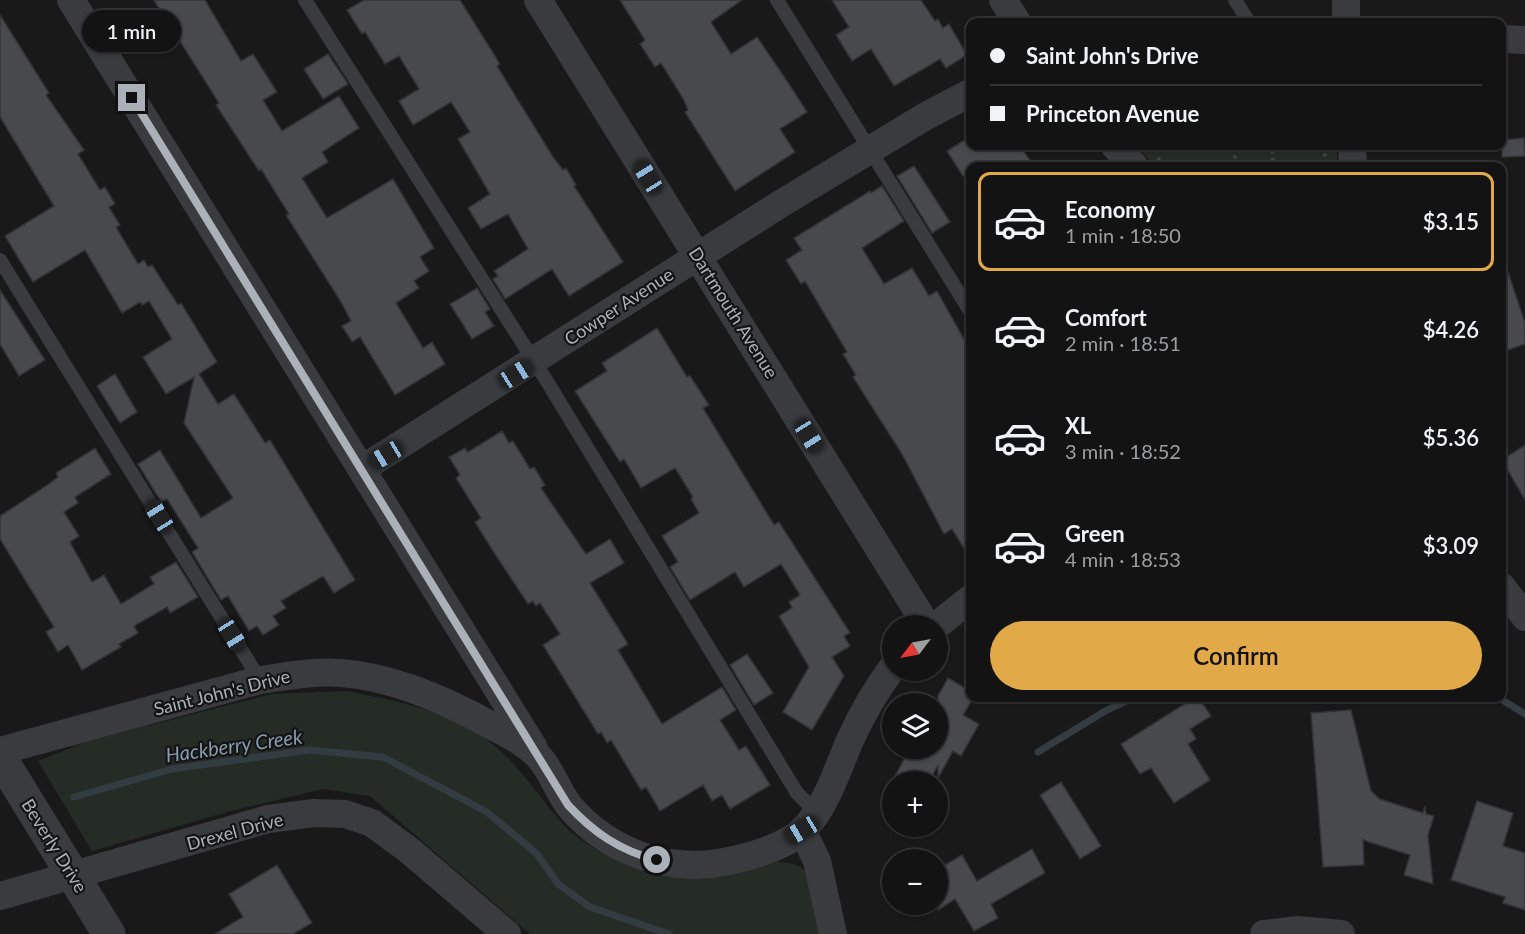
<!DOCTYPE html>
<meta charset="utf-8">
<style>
body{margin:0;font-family:Lato,sans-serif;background:#1c1c1d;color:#f1f3f6;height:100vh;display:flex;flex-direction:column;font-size:22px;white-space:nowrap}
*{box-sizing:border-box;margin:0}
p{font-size:20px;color:#9d9ea0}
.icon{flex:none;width:33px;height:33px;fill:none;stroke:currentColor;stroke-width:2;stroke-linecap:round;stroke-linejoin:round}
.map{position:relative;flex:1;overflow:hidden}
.details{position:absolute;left:966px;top:162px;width:540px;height:540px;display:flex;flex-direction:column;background:#131314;border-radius:12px;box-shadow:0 2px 4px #0004,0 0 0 2px #323234}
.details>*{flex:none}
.hud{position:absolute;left:966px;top:18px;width:540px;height:132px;border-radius:12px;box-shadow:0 2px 4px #0004,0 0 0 2px #323234;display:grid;align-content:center;height:132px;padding:0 24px;background:#131314}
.needle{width:39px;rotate:238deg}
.controls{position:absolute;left:882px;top:615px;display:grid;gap:12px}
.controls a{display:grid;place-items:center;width:66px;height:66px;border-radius:50%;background:#131314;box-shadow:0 2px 4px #0004,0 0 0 2px #323234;font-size:30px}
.end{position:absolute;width:27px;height:27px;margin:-14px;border:8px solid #acb0b9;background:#111;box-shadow:0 0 0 3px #111}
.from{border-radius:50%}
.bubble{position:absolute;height:42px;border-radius:21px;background:#131314;box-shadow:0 2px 4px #0004,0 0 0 2px #323234;font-size:20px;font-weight:600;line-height:42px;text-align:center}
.car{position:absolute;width:18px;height:36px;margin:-18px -9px;border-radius:8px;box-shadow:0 0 4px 2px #0007;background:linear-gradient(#222 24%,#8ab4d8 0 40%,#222 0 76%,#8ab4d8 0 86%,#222 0)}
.hud b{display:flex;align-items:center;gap:21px;height:57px;font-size:22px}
.hud b+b{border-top:2px solid #323234}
.hud i{width:15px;height:15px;background:#f1f3f6}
ul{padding:10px 0 0;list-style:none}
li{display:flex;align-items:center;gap:18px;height:99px;margin:0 12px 9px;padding:0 12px;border:3px solid transparent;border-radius:12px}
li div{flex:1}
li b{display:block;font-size:22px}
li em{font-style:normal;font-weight:600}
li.active{border-color:#e2a949}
li>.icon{width:54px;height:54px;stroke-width:1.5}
.primary-button{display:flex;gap:12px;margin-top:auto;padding:12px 24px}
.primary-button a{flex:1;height:69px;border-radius:36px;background:#e2a949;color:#111;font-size:24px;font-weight:600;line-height:69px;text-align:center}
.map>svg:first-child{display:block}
</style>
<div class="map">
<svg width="1525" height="934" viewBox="0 0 1525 934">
<rect width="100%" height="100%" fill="#19191a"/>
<g fill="#252c26">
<path d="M1136,146h200l2,20h-183z"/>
<path d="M347,691c45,9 94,18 133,44 35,22 56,59 83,89 20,23 83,55 113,53 29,-1 119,-33 133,0 8,17 11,39 16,57h-295l-160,-138 -47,-7 -92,22 -139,40 -54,-90 50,-20 184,-47z"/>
</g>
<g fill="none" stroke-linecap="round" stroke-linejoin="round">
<g stroke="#333c42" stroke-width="7">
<path d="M1499,698l26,16"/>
<path d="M1038,752l69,-42 26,-12"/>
<path d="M74,797l98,-28 137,-19 74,7 104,55 50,42 21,30 32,23 79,27"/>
</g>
</g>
<g fill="#48494d" stroke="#333336" stroke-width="1.5">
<path d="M154,0h51l36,61 12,-7 24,38 -14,8 19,31 57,-35 20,32 -37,24 6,10 -26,16 25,40 66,-39 41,69 -14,9 9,14 -15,10 5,7 -23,15 27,45 9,-6 13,22 -50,31 -35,-58 -8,5 -10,-16 9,-5 -10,-19 -55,-87 3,-1 -28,-45 -2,2 -43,-66 3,-2z"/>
<path d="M364,0h96l40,64 -3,2 56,91 10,13 3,-2 10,17 -2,1 49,76 -54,34 -17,-27 -47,30 -12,-20 5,-3 -4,-5 34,-22 -20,-35 -27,15 -13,-21 22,-14 -32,-55 12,-7 -19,-30 -38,23 -14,-24 20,-12 -20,-33 -14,8 -20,-32 -3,2 -15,-24z"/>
<path d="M620,0h122l-31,22 20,32 26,-17 32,47 18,28 -27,17 15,23 -60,39 -50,-79 3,-2 -4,-10 -23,-37 -6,4 -15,-23 5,-4z"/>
<path d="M832,0h89l14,21 3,-2 5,9 6,-4 18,31 -21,13 -6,-9 -46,27 -23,-37 -19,12 -16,-26 13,-8z"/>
<path d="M0,15l49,78 -3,2 38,55 -6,4 22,36 5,-3 10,17 -6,3 11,18 -4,2 22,37 6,-4 4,7 4,-2 26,40 3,-2 36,59 -18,12 19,30 16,-10 31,49 5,-3 85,140 -21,13 -11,-17 -42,25 5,7 -13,8 6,9 -16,10 -6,-9 -8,5 -21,-35 -7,4 -29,-48 6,-4 -31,-49 -6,3 -23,-38 22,-14 41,68 32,-20 -49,-75 10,-46 -28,17 -23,-37 29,-18 -23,-38 -7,4 -2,-3 -18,11 -37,-63 -52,32 -28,-46 49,-30 -54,-89z"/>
<path d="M328,54l20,30 -25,15 -19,-30z"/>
<path d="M968,138l2,8h50l14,20h-64v6l-7,4 -16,-25z"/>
<path d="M1524,138l1,18 -23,1v-17z"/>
<path d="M914,166l36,56 -18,11 -35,-57z"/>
<path d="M882,186l22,35 -42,27 22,36 28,-16 17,28 8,-5 33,59v208l-18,-29 -8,5 -42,-80 -49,-77 3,-2 -13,-21 4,-2 -42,-71 -4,3 -15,-24 16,-10 -8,-12 76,-47 1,2z"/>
<path d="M1502,263h3l20,60v21l-23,8z"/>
<path d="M477,288l13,21 -5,3 9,14 -22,13 -22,-35z"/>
<path d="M0,290l45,70 -26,16 -19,-32z"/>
<path d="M657,328l30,49 3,-1 19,29 -6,3 71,117 5,-3 71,111 -6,3 6,10 -18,11 12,19 -32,54 -29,-18 26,-45 -30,-51 13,-8 -3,-6 11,-7 -19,-31 -37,23 -9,-15 -45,28 -20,-33 8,-5 -16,-26 37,-23 -8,-14 2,-2 -18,-29 -34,20 -17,-29 -4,3 -45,-71 32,-20 -5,-8z"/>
<path d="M115,374l22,38 -17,11 -23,-37z"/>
<path d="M502,431l7,12 4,-2 17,28 4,-2 11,18 -4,3 45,66 24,-15 14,24 -34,20 38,61 -10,6 44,74 60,-37 14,23 -16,10 19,30 7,-4 24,39 -40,24 -8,-14 -10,6 -9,-16 -43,26 -14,-24 -5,3 -30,-50 -4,3 -6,-11 -3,2 -55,-89 17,-11 -20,-31 -4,3 -3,-5 -5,3 -35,-53 -18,-29 6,-4 -25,-40 4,-3 -11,-18 16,-9 3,4z"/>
<path d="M1525,445v55l-23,-40z"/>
<path d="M95,448l16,26 -36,23 3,6 -14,9 15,24 -9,6 22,40 12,-7 17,29 33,-20 -4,-7 26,-15 22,35 -28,16 -3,-6 -33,19 4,7 -19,11 2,3 -39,23 -14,-25 -10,7 -12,-20 8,-5 -54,-88v-23l46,-30 12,-9 -2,-4z"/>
<path d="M747,654l26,39 -19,12 -24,-40z"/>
<path d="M948,678l22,13v7h3l-10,17 16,9 -18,32 -8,-5 -15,27v-13l-9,17h-37l18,-34h28v-52z"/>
<path d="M1194,698h5l12,18 -21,13 6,10 -8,5 22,36 -36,23 -23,-35 -11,6 -19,-30z"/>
<path d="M1351,710l20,81 9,8 43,14 2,-7 1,8 8,2 -6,19 5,49 -29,-9 6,-20 -47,-15 1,25 -41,2 -12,-154z"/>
<path d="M1061,782l40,64 -21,13 -40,-64z"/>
<path d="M1477,801l36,12 -10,33 22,7v57l-22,-7 2,-6 -54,-17z"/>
<path d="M1032,849l13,24 -54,31 7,14 -24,13 -19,-32 -17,11v-41l24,-14 15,26z"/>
<path d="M277,865l35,58 -19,11h-78l28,-17 -14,-23z"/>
</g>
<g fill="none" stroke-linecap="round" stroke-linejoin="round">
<g stroke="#404246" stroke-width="4" stroke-dasharray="3 4.5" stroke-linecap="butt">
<path d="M1227,146l10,4"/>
<path d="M1266,146l7,7v13"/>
<path d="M1323,146l2,11"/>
<path d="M1158,158l8,8"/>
<path d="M1235,166v-10l6,-10"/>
</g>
<g stroke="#3a3b3f" stroke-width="14">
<path d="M305,0l243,383 249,410 19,19"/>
<path d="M777,0l193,311"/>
<path d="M1235,0l14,22"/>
<path d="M0,260l260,420"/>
</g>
<g stroke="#3a3b3f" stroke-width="28">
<path d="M71,0l463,748"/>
<path d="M538,0l389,626"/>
<path d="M1003,0l14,22"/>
<path d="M1346,0v22"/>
<path d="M1502,39l23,1"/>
<path d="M1115,146l19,20"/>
<path d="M1352,146l1,20"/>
<path d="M362,469l420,-266 144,-87 44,-23"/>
<path d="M1502,587l23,30"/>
<path d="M936,626l34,-27"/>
<path d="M0,751l260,-71c27,-4 54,-9 81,-7 53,4 107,28 153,54 14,7 34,18 45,30 13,14 19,35 31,50 38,44 96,66 154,55 24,-5 61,-15 79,-32 24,-24 35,-63 48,-92 12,-26 25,-48 41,-70"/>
<path d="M802,830l15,31 16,73"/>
<path d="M0,896l268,-77 46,-6 31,1 27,9 38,28 97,83"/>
<path d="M1264,934l34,-4 43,4"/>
</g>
<path stroke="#3a3b3f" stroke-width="33" d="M0,757l109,177"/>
</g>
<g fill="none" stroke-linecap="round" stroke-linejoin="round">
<path stroke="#acb0b9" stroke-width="8" d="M132,98l436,707c25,27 52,46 89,55"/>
</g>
<g text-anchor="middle" stroke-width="4.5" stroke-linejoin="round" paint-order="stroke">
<g font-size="18" fill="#acb0b9" stroke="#141415">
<text transform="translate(619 307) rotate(-33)" y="6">Cowper Avenue</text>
<text transform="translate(733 313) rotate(58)" y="6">Dartmouth Avenue</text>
<text transform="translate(222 693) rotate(-14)" y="6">Saint John's Drive</text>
<text transform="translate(235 832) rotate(-15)" y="6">Drexel Drive</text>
<text transform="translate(54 846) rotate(58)" y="6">Beverly Drive</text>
</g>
<g font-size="20" font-style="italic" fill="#879eb0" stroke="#141415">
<text transform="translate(234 746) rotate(-8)" y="7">Hackberry Creek</text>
</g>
</g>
</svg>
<div class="controls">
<a><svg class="needle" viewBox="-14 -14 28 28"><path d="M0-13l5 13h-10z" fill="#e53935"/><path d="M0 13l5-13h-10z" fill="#9d9ea0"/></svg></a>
<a><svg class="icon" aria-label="layers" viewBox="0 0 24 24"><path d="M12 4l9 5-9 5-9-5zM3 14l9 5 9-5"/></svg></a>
<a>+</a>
<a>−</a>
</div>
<i class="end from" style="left:657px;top:860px"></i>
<i class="end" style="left:132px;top:98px"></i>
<div class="bubble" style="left:82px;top:10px;width:99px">1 min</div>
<i class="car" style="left:648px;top:177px;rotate:328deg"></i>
<i class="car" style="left:516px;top:374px;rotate:58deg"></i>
<i class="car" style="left:809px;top:436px;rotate:148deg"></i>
<i class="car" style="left:386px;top:455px;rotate:239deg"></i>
<i class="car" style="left:159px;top:516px;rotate:328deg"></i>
<i class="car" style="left:232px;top:635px;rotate:148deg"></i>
<i class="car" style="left:802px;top:830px;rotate:240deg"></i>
<div class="hud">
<b><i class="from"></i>Saint John's Drive</b>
<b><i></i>Princeton Avenue</b>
</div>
<section class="details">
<ul>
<li class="active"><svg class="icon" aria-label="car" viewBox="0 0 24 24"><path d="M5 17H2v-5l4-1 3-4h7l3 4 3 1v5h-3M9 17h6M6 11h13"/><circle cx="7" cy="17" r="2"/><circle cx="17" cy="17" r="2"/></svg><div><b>Economy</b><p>1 min · 18:50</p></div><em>$3.15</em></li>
<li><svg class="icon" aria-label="car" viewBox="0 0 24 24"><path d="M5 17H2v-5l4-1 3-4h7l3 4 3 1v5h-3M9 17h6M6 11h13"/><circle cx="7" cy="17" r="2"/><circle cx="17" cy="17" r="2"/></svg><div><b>Comfort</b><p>2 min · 18:51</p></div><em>$4.26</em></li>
<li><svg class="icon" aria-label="car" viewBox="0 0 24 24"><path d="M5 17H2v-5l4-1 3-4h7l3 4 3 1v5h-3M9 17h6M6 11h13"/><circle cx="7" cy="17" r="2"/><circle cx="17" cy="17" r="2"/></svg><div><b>XL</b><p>3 min · 18:52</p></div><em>$5.36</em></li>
<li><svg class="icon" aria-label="car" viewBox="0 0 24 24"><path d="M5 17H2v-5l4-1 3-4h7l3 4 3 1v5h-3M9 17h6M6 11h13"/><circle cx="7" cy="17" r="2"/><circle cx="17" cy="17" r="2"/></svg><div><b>Green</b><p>4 min · 18:53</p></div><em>$3.09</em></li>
</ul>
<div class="primary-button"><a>Confirm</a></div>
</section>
</div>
